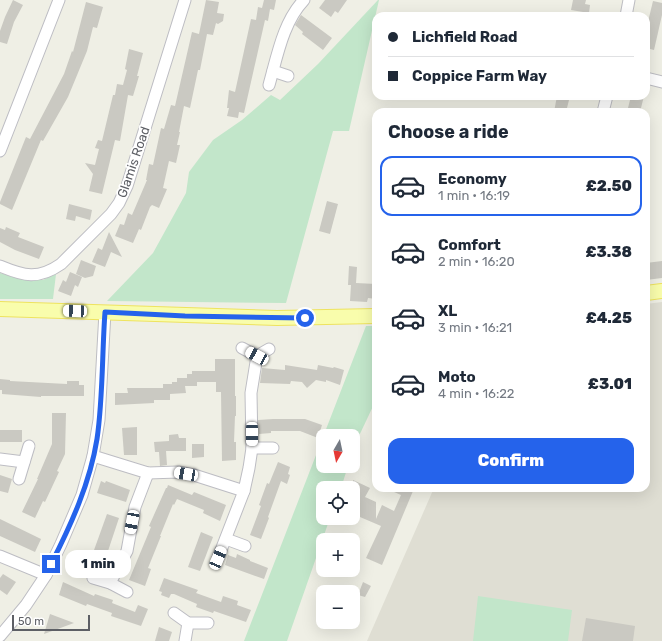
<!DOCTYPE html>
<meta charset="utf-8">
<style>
body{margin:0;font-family:Rubik,sans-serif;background:#f2f2f3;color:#1f2937;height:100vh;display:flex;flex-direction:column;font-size:15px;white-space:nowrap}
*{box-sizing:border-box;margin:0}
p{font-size:13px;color:#747a83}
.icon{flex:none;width:22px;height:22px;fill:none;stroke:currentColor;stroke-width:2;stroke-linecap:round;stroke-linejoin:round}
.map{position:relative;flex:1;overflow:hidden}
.sheet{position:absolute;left:372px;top:108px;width:278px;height:384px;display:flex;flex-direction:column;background:#fff;border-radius:12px;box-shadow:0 4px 16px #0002}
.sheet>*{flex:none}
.hud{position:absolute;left:372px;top:12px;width:278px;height:88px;border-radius:12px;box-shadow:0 4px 16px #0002;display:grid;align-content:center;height:88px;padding:0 16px;background:#fff}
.needle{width:26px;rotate:189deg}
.fabs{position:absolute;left:316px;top:429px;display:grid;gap:8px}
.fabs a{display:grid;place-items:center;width:44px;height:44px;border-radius:8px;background:#fff;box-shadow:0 4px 16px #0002;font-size:20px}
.scale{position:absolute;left:12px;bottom:10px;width:78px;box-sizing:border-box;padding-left:4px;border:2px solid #5d5f65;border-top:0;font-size:11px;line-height:14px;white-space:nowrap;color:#5d5f65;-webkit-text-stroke:3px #fff;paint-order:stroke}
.end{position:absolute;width:18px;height:18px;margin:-9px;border:5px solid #2563eb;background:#fff;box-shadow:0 0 0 2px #fff}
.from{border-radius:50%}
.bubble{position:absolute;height:28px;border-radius:12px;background:#fff;box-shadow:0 4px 16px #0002;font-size:13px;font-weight:800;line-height:28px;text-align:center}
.car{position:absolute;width:12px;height:24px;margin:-12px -6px;border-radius:5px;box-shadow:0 0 3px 1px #0007;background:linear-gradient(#fff 24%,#345 0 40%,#fff 0 76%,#345 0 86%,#fff 0)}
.hud b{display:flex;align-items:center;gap:14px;height:38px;font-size:15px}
.hud b+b{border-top:1px solid #e0e1e3}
.hud i{width:10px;height:10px;background:#1f2937}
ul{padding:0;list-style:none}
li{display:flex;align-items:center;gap:12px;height:60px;margin:0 8px 6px;padding:0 8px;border:2px solid transparent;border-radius:12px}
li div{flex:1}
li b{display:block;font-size:15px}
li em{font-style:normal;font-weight:800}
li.current{border-color:#2563eb}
li>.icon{width:36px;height:36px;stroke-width:1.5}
h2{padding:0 16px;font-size:18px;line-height:48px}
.action{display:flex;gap:8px;margin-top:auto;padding:8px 16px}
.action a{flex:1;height:46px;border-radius:12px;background:#2563eb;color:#fff;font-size:16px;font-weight:800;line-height:46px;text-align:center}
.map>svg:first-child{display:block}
</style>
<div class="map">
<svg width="662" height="641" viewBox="0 0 662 641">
<rect width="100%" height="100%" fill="#efefe5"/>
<path fill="#dfded3" d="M662,302v339h-295l67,-153h212v-184z"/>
<g fill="#c2e6ca">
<path d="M378,0h1l-30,131h-16l-47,172 -179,-2 46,-48 33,-60 3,-21 24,-32 29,-20 29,-25 9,5 38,-36z"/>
<path d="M0,273l24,7h19l13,-6 -3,25h-53z"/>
<path d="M366,326h10v74l-18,38 -5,15v-17h-30v30h25l-7,22h-18v30h7l-43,123h-43z"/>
<path d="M478,596l94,14 -4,31h-95z"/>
</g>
<g fill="#cac9c2">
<path d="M13,0l10,5 -9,17 -7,22 -7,-2v-11l5,-14z"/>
<path d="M206,0l13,2 -2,11 7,1 -1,7 -5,3 -2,-1 -3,12 -6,-1 -7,36h-2l-8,38 -6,-2 -5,26h1l-3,13h3l-4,18 -7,-2 -6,27 4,1 -8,19 -7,-3 -2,2 -9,23 -2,-1 -6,14 -18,-7 5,-12 4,1 4,-12 4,2 15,-35h-1l3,-16 4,1 8,-37 3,1 7,-24 4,1 17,-74 7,2z"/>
<path d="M264,0h12l-2,10 -4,-1 -2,12 -3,-1 -21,93 -5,-1 -1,6 -11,-2 2,-8h-2l2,-18 6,2 16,-73 5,1 2,-13 4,1z"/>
<path d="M325,0h22l-9,13 -3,-2 -4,6 -12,-9z"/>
<path d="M573,0h13l-1,4 5,1 -1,8 -18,-3z"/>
<path d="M653,1l9,2v12l-8,35 -8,-2v-18z"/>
<path d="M86,2l17,5 -6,21 -4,-1 -6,24 -19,46 -25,44 -2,-1 -29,70 -12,-6v-2l26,-65 4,2 34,-65 8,-23 1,1z"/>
<path d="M301,15l31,23 -9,12 -21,-16 1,-2 -8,-7z"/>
<path d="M129,49l14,4 -6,23h2l-6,20 -5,-1 -8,46 -5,-1 -13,54 -13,-3 4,-17 -8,-11 10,2 4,-16 -4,-1 3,-8 4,1 11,-46h2l2,-11 6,1 4,-15 -2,-1z"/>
<path d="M557,96h13l-4,16h-12z"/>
<path d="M631,96h13l-4,16h-13z"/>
<path d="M327,201l11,3 -8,30 -11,-3z"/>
<path d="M69,204l23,6 -2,10 -14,-4 -1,5 -9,-2z"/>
<path d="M6,227l14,6 -2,4 26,10 -5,12 -24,-9 -15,-8v-14l5,2z"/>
<path d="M109,232l13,25 -11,-5 -6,15 -13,-5 6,-14 4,2z"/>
<path d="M81,260l15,6 -3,10 -8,2 -9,-4z"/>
<path d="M662,261v17l-16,2v-17z"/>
<path d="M349,266l8,1 -1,16 20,1v15l-8,-1 -1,4 -17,-1 1,-16h-3z"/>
<path d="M70,272l12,5 -4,10 -3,-2 -4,11 -13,-5 5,-11 3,2z"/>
<path d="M215,359h20v37h1v20h-1l-1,26h2v18l-14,1 -1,-69h-5v-10h-19v4h-12l1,7 -16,1v6h-16v3l-39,2v-12h13l-1,-5h36v-4h9v-2h5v-4h10v-4h5v-3h23z"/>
<path d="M285,365l32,5 1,-5 15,3 1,-1 10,3 -4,15 -14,-5v2l-10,-2 -9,8 -5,-6 -11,-1 -1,3 -30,-1 2,-15 23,2z"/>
<path d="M0,379l10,1v1l57,3v-3h12v4h5v11h-43v1l-39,-3v-4h-2z"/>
<path d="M52,413h14l-1,41 -8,17 2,1 -14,30 -2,-1 -8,17 -13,-6 16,-33h-1l15,-35z"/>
<path d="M273,419h32l17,6 -4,13 -18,-7h-29v2l-12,1 -1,-14z"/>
<path d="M137,427v28h-13l-2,-27z"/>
<rect x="0" y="430" width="22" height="12"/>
<path d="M178,434l1,4h7v13h-20l1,14 -7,1 -1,-14h-4l-1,-10 15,-1v-6z"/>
<path d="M192,444h12v13l-12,1z"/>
<path d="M278,462l12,5 -2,7 2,1 -3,9 -6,-3 -13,36 1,1 -8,21 -11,-4 11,-29 -2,-1 8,-22 2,1z"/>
<path d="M0,475l12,4 -4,14 -8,-2z"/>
<path d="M353,480l17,8 -5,9 11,5v17l6,-14 12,6 7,-16 -16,-7h22l6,3 -31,74 -16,-7 15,-32 -28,-12z"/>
<path d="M101,481l4,2 1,-2 24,9 -4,12 -29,-9z"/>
<path d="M168,485l24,10 2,-3 32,13 -6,16 -17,-8 1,-3 -27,-11 -3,6 -1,-1 -13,32h1l-13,32 3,1 -6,17 -16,-6 22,-53 -2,-1 17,-38h1z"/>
<path d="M107,514l12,4 -17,51 -13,-5z"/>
<path d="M0,519l41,20 -6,13 -35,-16z"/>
<path d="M201,532l12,5 -13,34 -12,-4z"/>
<path d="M237,554l13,6v1l18,7 -4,11 -39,-14 3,-10 8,3z"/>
<path d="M3,574l13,8 -9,13 -7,-5v-12z"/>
<path d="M164,578l34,12 -2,3 25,9 2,-6 15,5 -1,4 14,5 -5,12 -32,-11 -1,2 -17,-6 1,-3 -23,-10h-3l-2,4 -8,-3 1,-3 -3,-1z"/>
<path d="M63,582l31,14 1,-2 18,6 -1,3 23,9 3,-7 10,4 -7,17 -30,-10 1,-3 -25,-9 -1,2 -27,-11z"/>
<path d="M363,582l8,4 -6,11 -7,-2z"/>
<path d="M50,614l24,9 -30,11z"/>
<path d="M586,618l49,8 -2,15h-51z"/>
<path d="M159,627l13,5 -3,9h-14z"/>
</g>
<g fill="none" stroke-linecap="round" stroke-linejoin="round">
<g stroke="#bdbdc3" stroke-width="13">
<g id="minor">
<path d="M626,16l3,-16"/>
<path d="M273,71l15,5"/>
<path d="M646,78l16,4"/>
<path d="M269,85c8,-28 14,-63 35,-85"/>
<path d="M603,112l4,-16"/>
<path d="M0,151l59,-151"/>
<path d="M0,266c24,10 38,14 61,-2l50,-50 8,-11 8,-17 58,-186"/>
<path d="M242,348l15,8 12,-7"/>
<path d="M257,356l-6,37 1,55h21"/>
<path d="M93,456l55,17 30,-1 16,3 50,16"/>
<path d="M0,459l24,3"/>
<path d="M19,479l10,-33"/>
<path d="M226,539l19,7"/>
<path d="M0,556l46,19"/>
<path d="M218,558l26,-67 5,-23 3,-20"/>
<path d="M93,578l17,5 17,9"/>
<path d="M110,583l17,-32 8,-44 13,-34"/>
<path d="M174,613l14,10h20"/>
<path d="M0,636l26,-31 20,-30 15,-31 21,-49 11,-39 6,-36 6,-108"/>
<path d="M185,641l3,-18"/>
</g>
</g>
<g stroke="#eee35f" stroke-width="16">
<g id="major">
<path d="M646,293l16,-2"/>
<path d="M0,309l277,9 99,-2"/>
</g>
</g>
<use href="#minor" stroke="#fff" stroke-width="11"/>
<use href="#major" stroke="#f9fdac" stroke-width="14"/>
</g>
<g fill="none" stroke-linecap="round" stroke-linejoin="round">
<path stroke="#2563eb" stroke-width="5" d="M51,564c20,-39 39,-81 46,-125 6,-40 5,-86 8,-127l80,4 120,2"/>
</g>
<g text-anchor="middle" stroke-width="3.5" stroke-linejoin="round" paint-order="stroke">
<g font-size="13" fill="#5d5f65" stroke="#fff">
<text transform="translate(133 162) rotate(-71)" y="5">Glamis Road</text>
</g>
</g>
</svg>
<div class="fabs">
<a><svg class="needle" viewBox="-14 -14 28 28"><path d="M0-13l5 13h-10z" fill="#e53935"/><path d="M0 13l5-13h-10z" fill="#747a83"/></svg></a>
<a><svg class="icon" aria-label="locate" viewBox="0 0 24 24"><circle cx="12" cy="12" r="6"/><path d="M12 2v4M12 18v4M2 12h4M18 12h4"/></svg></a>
<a>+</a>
<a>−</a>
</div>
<div class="scale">50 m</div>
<i class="end from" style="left:305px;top:318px"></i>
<i class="end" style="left:51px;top:564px"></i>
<div class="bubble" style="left:65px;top:550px;width:66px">1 min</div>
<i class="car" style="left:75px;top:311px;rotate:272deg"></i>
<i class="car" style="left:257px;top:356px;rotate:298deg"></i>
<i class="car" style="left:252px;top:434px;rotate:180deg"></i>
<i class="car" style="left:186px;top:474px;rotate:280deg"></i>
<i class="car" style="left:132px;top:522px;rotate:191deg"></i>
<i class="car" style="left:218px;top:558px;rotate:23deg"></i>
<div class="hud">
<b><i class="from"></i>Lichfield Road</b>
<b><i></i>Coppice Farm Way</b>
</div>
<section class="sheet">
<h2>Choose a ride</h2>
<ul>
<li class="current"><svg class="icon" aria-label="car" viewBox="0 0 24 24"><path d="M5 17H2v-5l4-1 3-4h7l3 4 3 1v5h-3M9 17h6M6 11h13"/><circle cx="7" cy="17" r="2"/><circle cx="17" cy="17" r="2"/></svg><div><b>Economy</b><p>1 min · 16:19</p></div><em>£2.50</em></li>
<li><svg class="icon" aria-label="car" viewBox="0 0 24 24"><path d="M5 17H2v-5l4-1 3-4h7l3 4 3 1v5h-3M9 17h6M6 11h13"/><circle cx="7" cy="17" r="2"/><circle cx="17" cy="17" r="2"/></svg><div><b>Comfort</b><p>2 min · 16:20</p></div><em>£3.38</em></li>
<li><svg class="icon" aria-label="car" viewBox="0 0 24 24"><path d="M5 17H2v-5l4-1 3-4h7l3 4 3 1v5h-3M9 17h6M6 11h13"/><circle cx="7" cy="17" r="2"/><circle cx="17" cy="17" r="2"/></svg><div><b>XL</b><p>3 min · 16:21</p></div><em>£4.25</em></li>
<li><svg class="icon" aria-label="car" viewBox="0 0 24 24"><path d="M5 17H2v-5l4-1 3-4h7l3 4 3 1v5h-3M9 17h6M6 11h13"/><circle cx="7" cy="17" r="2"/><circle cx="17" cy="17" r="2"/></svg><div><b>Moto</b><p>4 min · 16:22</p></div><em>£3.01</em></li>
</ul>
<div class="action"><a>Confirm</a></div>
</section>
</div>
